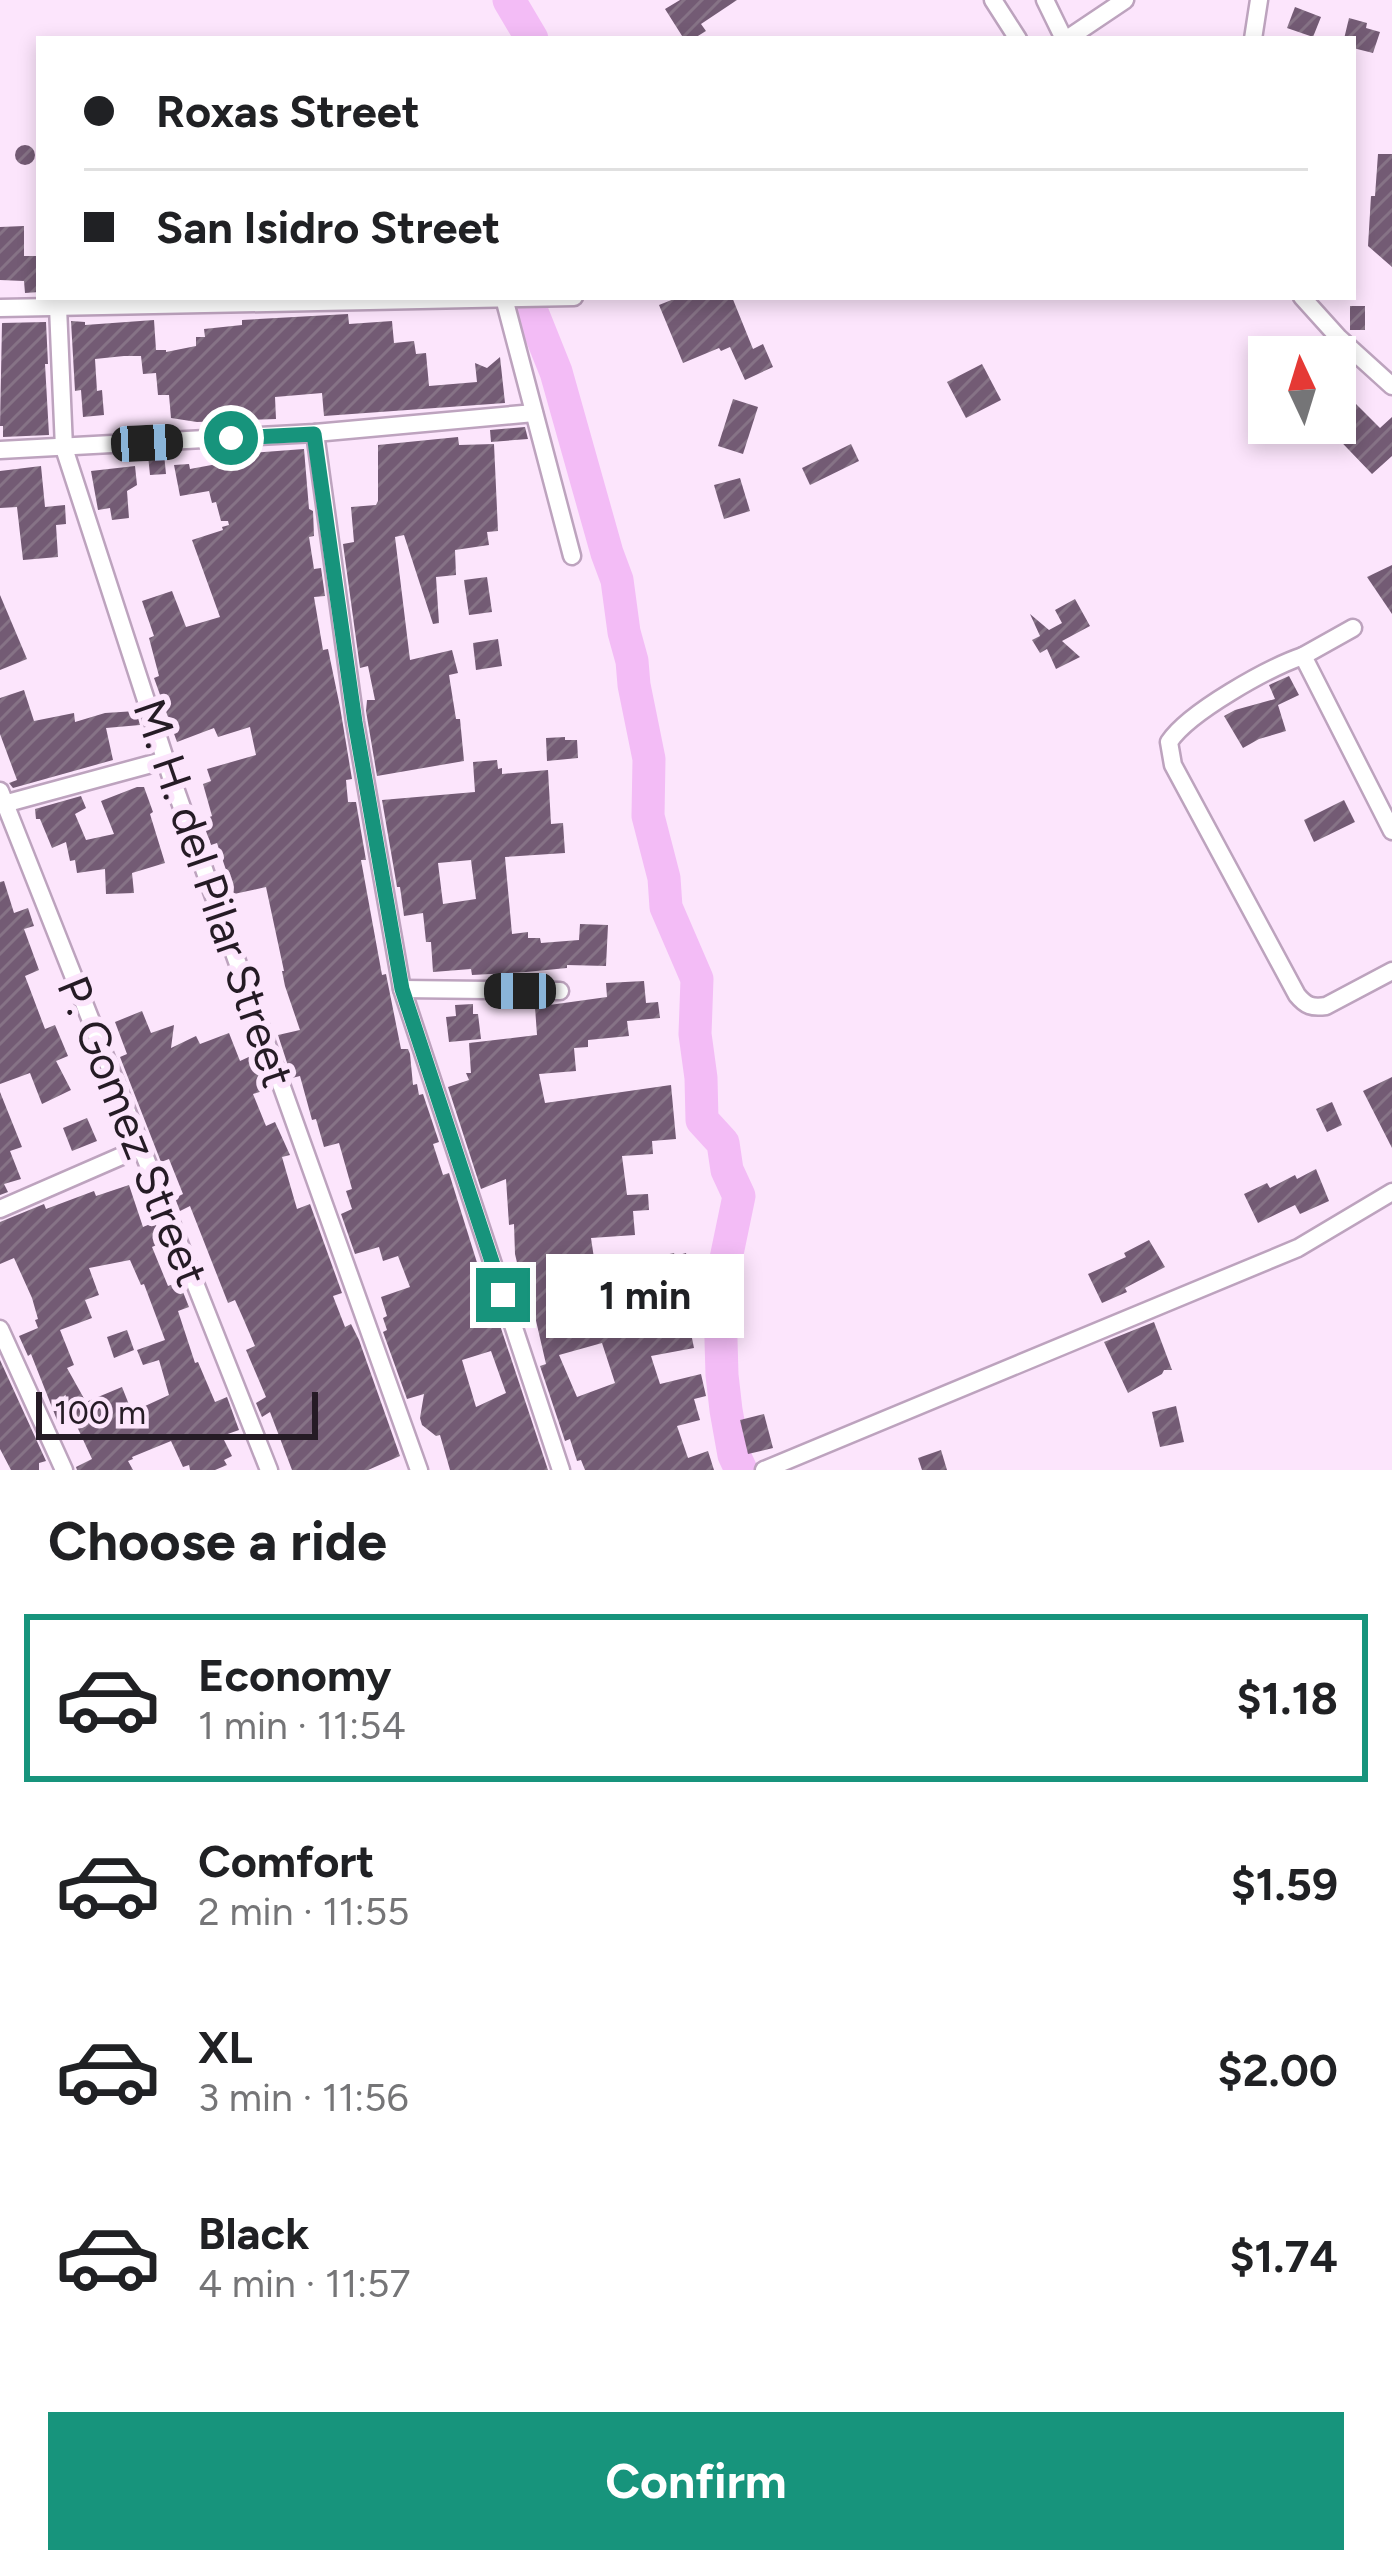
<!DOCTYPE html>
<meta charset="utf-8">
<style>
body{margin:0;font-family:Figtree,sans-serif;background:#f6f6f6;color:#202124;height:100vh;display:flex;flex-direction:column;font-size:45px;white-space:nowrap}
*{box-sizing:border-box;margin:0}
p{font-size:39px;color:#757577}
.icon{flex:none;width:66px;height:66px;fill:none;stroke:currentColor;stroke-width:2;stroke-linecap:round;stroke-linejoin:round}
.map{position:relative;height:1470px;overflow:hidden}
.details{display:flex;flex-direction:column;background:#fff;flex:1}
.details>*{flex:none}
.guide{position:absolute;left:36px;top:36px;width:1320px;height:264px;border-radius:0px;box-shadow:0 6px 18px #0003;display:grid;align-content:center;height:264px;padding:0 48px;background:#fff}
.needle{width:78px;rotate:356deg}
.controls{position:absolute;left:1248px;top:336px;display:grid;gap:24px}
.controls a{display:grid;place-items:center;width:108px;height:108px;border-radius:0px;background:#fff;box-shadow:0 6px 18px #0003;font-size:60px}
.scale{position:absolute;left:36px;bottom:30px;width:282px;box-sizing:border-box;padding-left:12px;border:6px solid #251b25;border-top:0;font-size:33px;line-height:42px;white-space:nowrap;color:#251b25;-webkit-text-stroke:9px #fce5fc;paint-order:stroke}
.end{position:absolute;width:54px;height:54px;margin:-27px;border:15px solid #17947c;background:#fff;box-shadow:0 0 0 6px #fff}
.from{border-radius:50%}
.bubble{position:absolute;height:84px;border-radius:0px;background:#fff;box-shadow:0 6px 18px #0003;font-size:39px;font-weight:700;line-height:84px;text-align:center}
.car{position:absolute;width:36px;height:72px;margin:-36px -18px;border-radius:15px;box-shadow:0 0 9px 3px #0007;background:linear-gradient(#222 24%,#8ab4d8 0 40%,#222 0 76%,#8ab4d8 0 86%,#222 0)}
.guide b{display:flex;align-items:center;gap:42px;height:114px;font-size:45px}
.guide b+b{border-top:3px solid #e0e0e0}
.guide i{width:30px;height:30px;background:#202124}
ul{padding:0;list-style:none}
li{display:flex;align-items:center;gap:36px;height:168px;margin:0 24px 18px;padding:0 24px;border:6px solid transparent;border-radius:0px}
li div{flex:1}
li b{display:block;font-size:45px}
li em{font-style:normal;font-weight:700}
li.on{border-color:#17947c}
li>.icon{width:108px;height:108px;stroke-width:1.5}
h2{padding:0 48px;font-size:54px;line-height:144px}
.primary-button{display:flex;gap:24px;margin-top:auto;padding:24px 48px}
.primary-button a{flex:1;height:138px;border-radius:0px;background:#17947c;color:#fff;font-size:48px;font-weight:700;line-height:138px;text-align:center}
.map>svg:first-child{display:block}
</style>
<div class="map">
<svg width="1392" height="1470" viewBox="0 0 1392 1470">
<defs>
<pattern id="building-hatch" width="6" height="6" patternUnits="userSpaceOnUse" patternTransform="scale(3)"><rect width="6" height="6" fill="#735b74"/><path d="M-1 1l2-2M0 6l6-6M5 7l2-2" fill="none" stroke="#867386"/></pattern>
</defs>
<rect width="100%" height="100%" fill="#fce5fc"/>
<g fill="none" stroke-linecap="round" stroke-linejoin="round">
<g stroke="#f3bcf6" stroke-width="33">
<path d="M509,0l23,39"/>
<path d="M526,297l30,75 51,181 10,27 7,52 8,29 2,24 15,74 -1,57 16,62 2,29 31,72 -2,55 6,44 1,42 21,23 4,27 12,26 -16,77 -3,32 2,70 4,35 8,45 7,15"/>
</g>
</g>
<g fill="url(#building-hatch)" fill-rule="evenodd">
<path d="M680,0h57l-36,24 5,7 -13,8h-9l-19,-30z"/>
<path d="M1295,7l26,10 -8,20 -26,-9z"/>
<path d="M1349,18l18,5 -1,5 14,4 -7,21 -20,-5v-9h-9z"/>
<circle cx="25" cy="155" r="10"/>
<path d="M1378,154h14v113l-24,-21 3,-50h4z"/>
<path d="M24,226v30h15v36l-14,1 -1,-12 -24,-1v-53z"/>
<path d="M679,297h53l21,52 10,-5 10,23 -28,13 -15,-33 -9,4 -2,-3 -36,15 -24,-58z"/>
<rect x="1350" y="306" width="15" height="24"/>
<path d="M348,314l1,10 43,-3 2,22 20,-2 2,13 10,-1 3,33 48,-4 -2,-19 12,5 13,-11 5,46 -181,13 -2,-23 -47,4 1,22 -79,3 -26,-4 -2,-23h-11l-2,-22 -13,1 -2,-18h-17l-29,3 2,32 5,-1 2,25 -21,2 -2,-27 -6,1 -4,-70 14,1v3l69,-5 2,30h10v2l30,-6v-9h9l-1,-8 38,-4v-5z"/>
<path d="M46,322l2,42h-3l4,71 -46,2v-11h-3l2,-103z"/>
<path d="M982,364l19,36 -35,18 -19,-36z"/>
<path d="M733,399l25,8 -15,47 -25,-8z"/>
<path d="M1352,400l28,28 12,-11v39l-20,18 -47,-49 10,-2v-7z"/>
<path d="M525,427l3,12 -37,3 -1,-12z"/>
<path d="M458,437l1,8 35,-1 4,87 -11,1 2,13 -34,5 1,25 -20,2 3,46 -6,1 -29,-89 -9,2 15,123 42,-10 6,23 -9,2 7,44h4l4,42 -87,15 -11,-65 1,-11h8l-7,-34 -8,2 -17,-124 11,-2 -3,-35 25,-2 2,-4v-56z"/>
<path d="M851,444l8,17 -49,24 -8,-17z"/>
<path d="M304,449l5,60 4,2 1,25 -5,1 5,32 7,-1 4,28 -11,1 9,53 5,-1 12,58 12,72 -6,1 2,22h8l10,58h-5l21,115 4,-1 15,75h7l2,5 3,31 4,-1 2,11 4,-1 16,48 -6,2 10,31 6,-2 30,96 7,14 62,187h-98l-10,-35 -4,1 -14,-11 -2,-7 4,-24 -17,5 -24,-67 4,-2 -4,-12 4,-2 -6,-19 29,-10 -12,-31 -15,5 -4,-14 -24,7 -14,-40 11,-5 -6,-18 6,-2 -13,-46 -15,4 -8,-28 -4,1 -12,-44 -8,2 -14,-43 22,-5 -15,-44 -3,-15h2l-18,-84 -32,7 -17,-51 -6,2 -9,-25 10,-4 -9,-32 8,-3 -4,-12 49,-14 -6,-28 -32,10 -4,-9 -37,14 -23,-64 5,-2 -10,-38 5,-2 -12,-35 30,-10 14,36 34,-10 -28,-77 31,-10 -1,-3 7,-2 -1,-4h-7l-5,-19 -4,1 -3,-12 -29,5 -6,-31 15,-1 1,5 27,-5 2,5 26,-6v-6l7,-1v-3zM491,1351l15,42 -30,14 -14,-47z"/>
<path d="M164,454l2,20 -16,1 -2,-20z"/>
<path d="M41,466l4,41 20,-2 1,19 -10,1 2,32 -35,3 -6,-53 -17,1v-37z"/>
<path d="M135,466l2,19 -10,6 2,27 -17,2 -2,-12 -12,2 -7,-39z"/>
<path d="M740,478l10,33 -26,8 -10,-34z"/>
<path d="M1392,565v49l-25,-37z"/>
<path d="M487,577l5,35 -23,3 -5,-35z"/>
<path d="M0,595l27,64 -27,11z"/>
<path d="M1075,599l15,27 -28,15 18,16 -24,12 -9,-20 -7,4 -8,-13 8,-4 -10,-22 19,16 13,-7 -7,-13z"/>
<path d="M498,639l4,27 -26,4 -3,-27z"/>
<path d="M1289,676l10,19 -21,10 8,26 -27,8 -16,9 -19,-32 11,-6 40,-11 -6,-14z"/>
<path d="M24,690l10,31 40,-8 1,9 30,-9 31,-2 4,14 -34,3 7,32 -100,28 -4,-5 8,-3 -17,-46v-36z"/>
<path d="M565,737v3h12l1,18 -31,3 -1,-23z"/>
<path d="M497,760l1,9 4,-1v6l46,-4 3,54 12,-1 2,30 -60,4 7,77 16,-2v6h12l1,5 38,-3 1,-16 28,1 -2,41 -39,-1v3l-41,4 -54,3 -1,-6 -38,3 -2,-30h-5l-3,-29 -19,3 -4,-29h-3l-15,-87 93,-8 -2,-30zM471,860l5,39 -33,5 -5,-41z"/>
<path d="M137,787h7l9,25 -3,2 15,49 -33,10 2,20 -28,1 -1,-25 -28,4 -2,-13 -5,1 -4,-19 -14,6 -12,-29h-4l-1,-10 46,-13 5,12 -11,6 11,26 28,-6 -13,-33z"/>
<path d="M1344,800l11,22 -41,20 -10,-22z"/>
<path d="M4,881l10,32 14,-5 6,18 -10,3 15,41 -14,6 20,53 10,-4 13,31 -12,5 15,29 -29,14 -12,-31 -30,11v-202z"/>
<path d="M644,981l2,22 12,-1 2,16 -33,3 2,15 -41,4v7l-14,1 2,23 -37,3 6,29 126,-18 5,54 -24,2 1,13 -31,2 5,39 21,-1 1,16 -16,1 2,24 -44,3 4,27 -8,2 9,31 48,-16 -5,-21 35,-8 1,3 11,-3 5,23 -9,2 14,54 -5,1 3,15 -43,8 9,28 41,-10 5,22 -12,3 6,21 -23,6 11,32 20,-7 6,19h-129l-4,-10 -4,1 -7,-22 -5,2 -25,-75 6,-2 -12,-52 -11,2 -6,-19 5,-2 -2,-8 2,-1 -7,-30 -1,-30 -5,1 -3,-46 -25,10 -33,-102 21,-7 -3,-7h5l-2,-30 68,-8 -2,-28 72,-10 -1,-14zM602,1343l13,40 -38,14 -18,-42z"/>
<path d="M473,1004v10h5l3,25 -32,3 -3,-25 10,-1 -1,-11z"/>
<path d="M142,1011l9,22 23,-8 -3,23 25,-12 4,8 29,-11 11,28 13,-6 6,5 10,29 -16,5 13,32 9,-4 15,33 -8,2 15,52 13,-5 32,89 -9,3 12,31 6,-3 8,16 41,116 -32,14h-76l-22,-58 -8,5 -6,-14 10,-6 -20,-47 9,-4 -12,-28 -8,-18 -7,3 -38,-97 -10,5 -5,-13 8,-4 -14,-35 -8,3 -41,-105 7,-3 -12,-32z"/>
<path d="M1392,1077v71l-29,-57z"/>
<path d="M0,1092l22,55 -12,4 11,28 -17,5 4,8 -8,3z"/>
<path d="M1332,1102l10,23 -15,7 -11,-23z"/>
<path d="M87,1118l10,23 -25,10 -9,-23z"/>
<path d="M1316,1169l13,32 -29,13 -5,-9 -37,18 -14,-29 23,-11 3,5 25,-13 2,4z"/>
<path d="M129,1185l14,42 12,-5 8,20 -11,5 16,39 11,-4 10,25 -11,4 17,52 3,-1 17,40 12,-5 12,33 -17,6 10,20 -8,4 3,5 -12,5h-25l-1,-5 -6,2 -12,-26 -39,16 1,2 -5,2 5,9h-56l-1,-3 16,-8 -18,-39 -5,-6 -12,6 -26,-66 -3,2 -9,-20 19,-8 -3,-8 3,-1 -6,-21 -18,-40 -14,6v-42l44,-18 2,5 48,-18 2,5zM130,1260l11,25 3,-1 21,56 -28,10 6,15 16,-5 10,35 -37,17 -10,-25 -36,15 -19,-34 7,-3 -14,-35 32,-12 -7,-18 14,-5 -10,-27z"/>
<path d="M1149,1240l16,27 -40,21 2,4 -25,11 -14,-29 38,-17 -2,-4z"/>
<path d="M1154,1322l18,48h-8l-2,4 -34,19 -24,-51z"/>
<path d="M127,1330l7,20 -20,8 -7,-21z"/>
<path d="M0,1360l46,101 -7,2v7h-28l-11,-21z"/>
<path d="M1176,1406l8,36 -24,5 -8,-35z"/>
<path d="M764,1414l9,34 -25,6 -8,-34z"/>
<path d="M941,1450l6,20h-25l-4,-12z"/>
</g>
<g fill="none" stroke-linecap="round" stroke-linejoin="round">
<g stroke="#bda3be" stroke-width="21">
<g id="minor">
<path d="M993,0l25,39"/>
<path d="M1045,0l19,39"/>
<path d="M1067,39l58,-39"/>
<path d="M1253,39l6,-39"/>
<path d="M1302,297l37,41 53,48"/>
<path d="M504,298l68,258"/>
<path d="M58,307l6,141 106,326 249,696"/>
<path d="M0,308l574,-11"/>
<path d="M315,433l40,289 47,267 159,481"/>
<path d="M0,450l315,-17 219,-20"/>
<path d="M1303,656l50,-28"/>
<path d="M0,791l269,679"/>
<path d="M0,805l166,-45"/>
<path d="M1392,831l-89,-175c-35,12 -114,56 -134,86l4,23 124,230c9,11 15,13 29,11l66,-35"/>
<path d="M402,989l158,2"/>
<path d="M0,1209l140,-61"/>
<path d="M0,1329l64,141"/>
<path d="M764,1470l534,-222 94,-56"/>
</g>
</g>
<use href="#minor" stroke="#fff" stroke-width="16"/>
</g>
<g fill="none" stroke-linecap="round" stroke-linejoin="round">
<path stroke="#17947c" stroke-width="15" d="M231,438l83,-4 41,288 47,267 101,306"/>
</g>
<g text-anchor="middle" stroke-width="12" stroke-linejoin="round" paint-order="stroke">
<g font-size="45" fill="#251b25" stroke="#fce5fc">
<text transform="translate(214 893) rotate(71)" y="16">M. H. del Pilar Street</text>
<text transform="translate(133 1131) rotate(68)" y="16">P. Gomez Street</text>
</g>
</g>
</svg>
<div class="controls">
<a><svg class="needle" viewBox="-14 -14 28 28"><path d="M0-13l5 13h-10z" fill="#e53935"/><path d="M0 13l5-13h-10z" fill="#757577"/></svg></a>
</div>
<div class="scale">100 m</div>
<i class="end from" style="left:231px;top:438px"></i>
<i class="end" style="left:503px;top:1295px"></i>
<div class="bubble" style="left:546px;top:1254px;width:198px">1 min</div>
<i class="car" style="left:147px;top:443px;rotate:87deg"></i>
<i class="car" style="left:520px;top:991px;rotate:270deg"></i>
<div class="guide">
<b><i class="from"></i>Roxas Street</b>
<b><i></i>San Isidro Street</b>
</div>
</div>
<section class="details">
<h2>Choose a ride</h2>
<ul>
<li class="on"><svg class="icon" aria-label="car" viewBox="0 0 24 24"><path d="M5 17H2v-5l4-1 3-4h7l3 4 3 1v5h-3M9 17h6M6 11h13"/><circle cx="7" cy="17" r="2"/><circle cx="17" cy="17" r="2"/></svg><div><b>Economy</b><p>1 min · 11:54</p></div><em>$1.18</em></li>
<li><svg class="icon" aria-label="car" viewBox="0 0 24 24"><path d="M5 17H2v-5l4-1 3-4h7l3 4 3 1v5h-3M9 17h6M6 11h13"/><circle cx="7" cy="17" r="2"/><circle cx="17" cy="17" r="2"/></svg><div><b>Comfort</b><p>2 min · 11:55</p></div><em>$1.59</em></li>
<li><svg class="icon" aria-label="car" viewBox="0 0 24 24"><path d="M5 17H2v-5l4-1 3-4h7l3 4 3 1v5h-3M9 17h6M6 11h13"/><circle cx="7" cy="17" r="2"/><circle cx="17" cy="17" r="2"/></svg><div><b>XL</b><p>3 min · 11:56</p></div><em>$2.00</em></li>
<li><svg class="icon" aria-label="car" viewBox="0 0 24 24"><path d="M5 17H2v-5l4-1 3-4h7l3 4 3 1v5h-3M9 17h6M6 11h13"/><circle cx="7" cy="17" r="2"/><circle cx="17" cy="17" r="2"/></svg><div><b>Black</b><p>4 min · 11:57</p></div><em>$1.74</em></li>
</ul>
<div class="primary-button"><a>Confirm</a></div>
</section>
